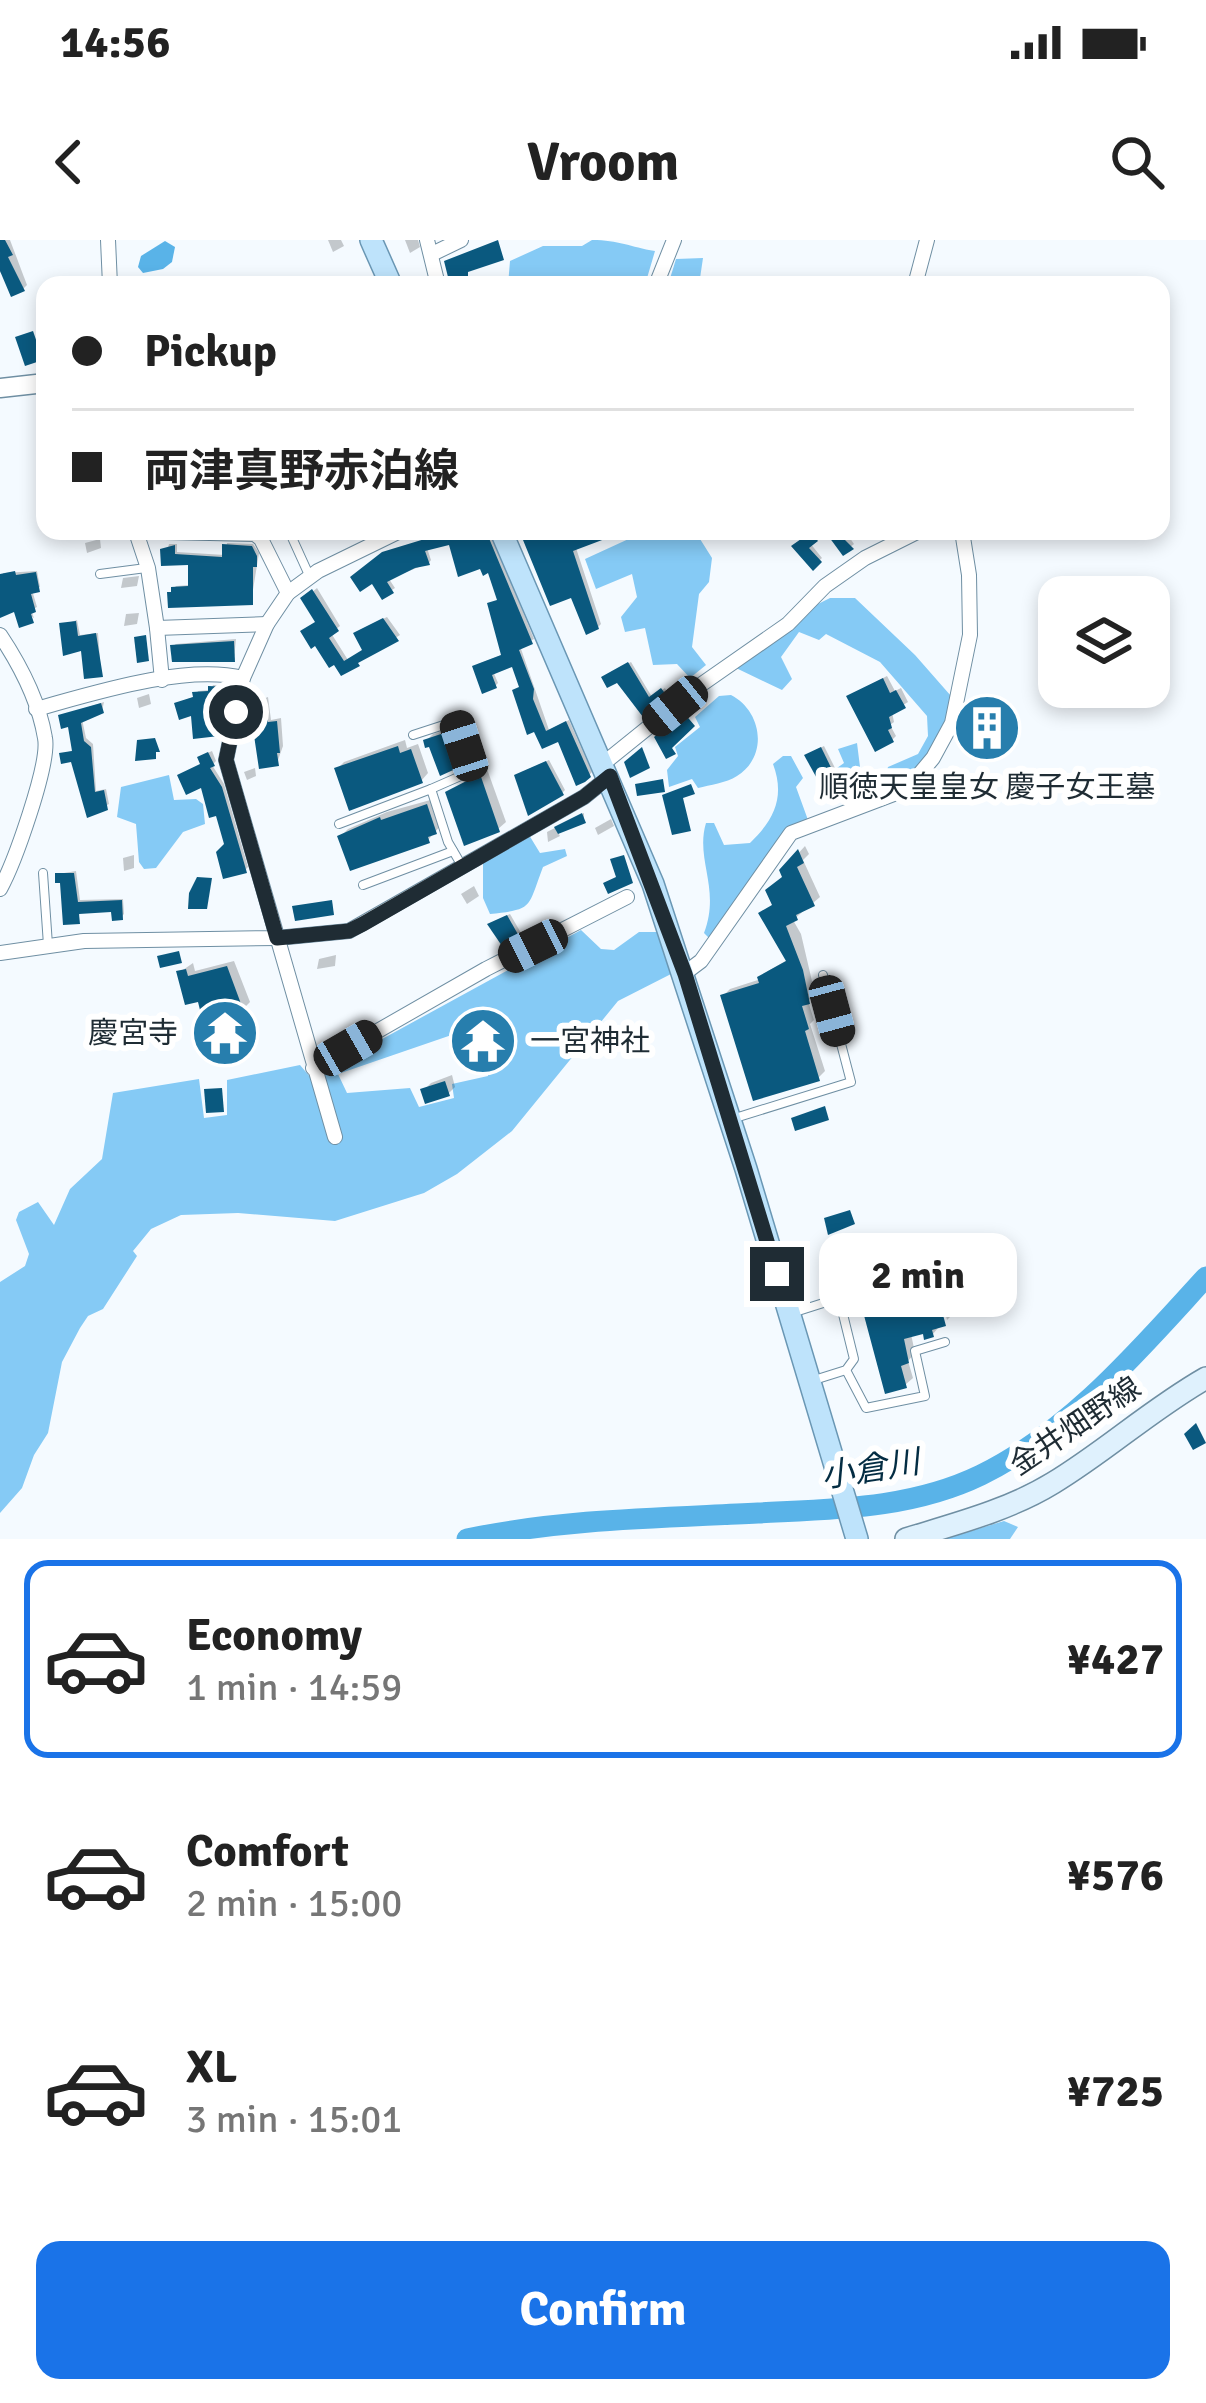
<!DOCTYPE html>
<meta charset="utf-8">
<style>
body{margin:0;font-family:Signika,"Noto Sans JP",sans-serif;background:#f6f6f6;color:#222;height:100vh;display:flex;flex-direction:column;font-size:45px;white-space:nowrap}
*{box-sizing:border-box;margin:0}
p{font-size:39px;color:#767676}
.icon{flex:none;width:66px;height:66px;fill:none;stroke:currentColor;stroke-width:2;stroke-linecap:round;stroke-linejoin:round}
.map{position:relative;height:1299px;overflow:hidden}
.panel{display:flex;flex-direction:column;background:#fff;flex:1}
.panel>*{flex:none}
.hud{position:absolute;left:36px;top:36px;width:1134px;height:264px;border-radius:24px;box-shadow:0 6px 18px #0003;display:grid;align-content:center;height:264px;padding:0 36px;background:#fff}
.controls{position:absolute;left:1038px;top:336px;display:grid;gap:24px}
.controls a{display:grid;place-items:center;width:132px;height:132px;border-radius:24px;background:#fff;box-shadow:0 6px 18px #0003;font-size:60px}
.end{position:absolute;width:54px;height:54px;margin:-27px;border:15px solid #1f2c34;background:#fff;box-shadow:0 0 0 6px #fff}
.from{border-radius:50%}
.bubble{position:absolute;height:84px;border-radius:24px;background:#fff;box-shadow:0 6px 18px #0003;font-size:39px;font-weight:800;line-height:84px;text-align:center}
.car{position:absolute;width:36px;height:72px;margin:-36px -18px;border-radius:15px;box-shadow:0 0 9px 3px #0007;background:linear-gradient(#222 24%,#8ab4d8 0 40%,#222 0 76%,#8ab4d8 0 86%,#222 0)}
.hud b{display:flex;align-items:center;gap:42px;height:114px;font-size:45px}
.hud b+b{border-top:3px solid #e0e0e0}
.hud i{width:30px;height:30px;background:#222}
ul{padding:21px 0 0;list-style:none}
li{display:flex;align-items:center;gap:36px;height:198px;margin:0 24px 18px;padding:0 12px;border:6px solid transparent;border-radius:24px}
li div{flex:1}
li b{display:block;font-size:45px}
li em{font-style:normal;font-weight:800}
li.current{border-color:#1a73e8}
li>.icon{width:108px;height:108px;stroke-width:1.5}
.primary-button{display:flex;gap:24px;margin-top:auto;padding:24px 36px}
.primary-button a{flex:1;height:138px;border-radius:24px;background:#1a73e8;color:#fff;font-size:48px;font-weight:800;line-height:138px;text-align:center}
.status{display:flex;justify-content:space-between;align-items:center;height:84px;padding:0 60px;background:#fff;direction:ltr}
.status svg{height:33px;fill:currentColor}
header{display:flex;justify-content:space-between;align-items:center;height:156px;padding:0 36px;background:#fff;font-size:54px;font-weight:800}
.map>svg:first-child{display:block}
</style>
<div class="status"><b>14:56</b><svg viewBox="0 0 49 12"><path d="M0 12V9h3v3zM5 12V6h3v6zM10 12V3h3v9zM15 12V0h3v12zM26 1h20v11H26zM47 4h2v5h-2z"/></svg></div>
<header><svg class="icon" aria-label="back" viewBox="0 0 24 24"><path d="M15 5l-7 7 7 7"/></svg>Vroom<svg class="icon" aria-label="search" viewBox="0 0 24 24"><circle cx="10" cy="10" r="6"/><path d="M15 15l6 6"/></svg></header>
<div class="map">
<svg width="1206" height="1299" viewBox="0 0 1206 1299">
<rect width="100%" height="100%" fill="#f4faff"/>
<path fill="#b6ddf8" d="M1001,473l6,21 -47,14 -6,-21z"/>
<g fill="#85caf5" fill-rule="evenodd">
<path d="M592,0c27,0 38,7 63,11l-10,34h-137l2,-24 33,-15h39z"/>
<path d="M703,18l-4,27h-31l8,-26z"/>
<path d="M646,291h49l17,27 -3,24 -10,12 -7,53 14,18 -16,13 -13,-14 -24,1 -8,-37 -20,4 -4,-15 16,-20 -5,-23 -36,15 -11,-30z"/>
<path d="M830,358h25l60,57 36,41c-4,32 -22,72 -51,90 -15,9 -38,13 -55,19l-8,-37 7,-5 -6,-14 19,-6 5,40 10,2 12,-5 4,-13 30,-13 10,-18 -1,-20 -47,-54 -54,-28 -7,6 -20,-8 -18,25 11,22 -10,11 -46,-22 40,-27 36,-34z"/>
<path d="M731,455c31,16 38,61 6,81 -11,7 -27,9 -39,12l-6,-9 -23,8 -2,-17 11,-14 -3,-9 25,-20 -5,-10 24,-21z"/>
<path d="M783,516h8l12,22 -7,9 12,33 -21,10 -78,108 -5,-5c17,-45 -9,-73 2,-110h8l10,22 26,-2c25,-24 35,-47 23,-79z"/>
<path d="M169,535l5,25 22,-1 7,5 2,20 -22,8 -27,36 -12,1 -5,-7 -3,-38 -19,-7 4,-30z"/>
<path d="M529,595l11,18 25,-4 2,7 -24,11c-16,42 -9,42 -53,47l-7,-16v-35z"/>
<path d="M581,690l20,19 13,1 25,-18h20l14,41 -55,28 -106,130 -55,43 -33,19 -89,28 -97,-8 -57,2 -30,14 -18,22 4,5 -34,53 -15,7 -8,12 -18,34 -14,71 -14,22 -12,33 -22,25v-231l25,-16 4,-12 -13,-34 3,-8 19,-10 16,23 16,-36 32,-30 11,-66 86,-14 5,39 23,-3v-35l73,-15 11,13zM504,777l10,37 -27,12 1,10 -36,8 2,14 -35,9 -9,-19 -63,5 -9,-19z"/>
<path d="M1004,1281l14,6 -8,12h-66z"/>
</g>
<path fill="#59b3e8" d="M165,1l10,6 -3,15 -9,7 -20,4 -5,-6 3,-11z"/>
<g fill="#0003">
<path d="M0,0h10l17,45 -4,4 -23,-17z"/>
<path d="M328,0h13l3,6 -11,6z"/>
<path d="M405,0h13l2,7 -10,6z"/>
<path d="M430,291h60l44,108 -14,7 29,84 20,-10 23,52 -3,3 -30,-37 -15,7 -30,-82 -21,8 5,12 -3,3 -17,-22 26,-10 -14,-50 10,-5 -10,-30 -38,-28 -25,7 4,12 -2,3 -40,16 6,9 -12,8 -10,-16 58,-43z"/>
<path d="M530,291h46l1,3 50,-3 -51,17 25,76 -3,3 -71,-87z"/>
<path d="M815,291l3,5 -8,7 12,15 -9,8 -18,-20z"/>
<path d="M840,291h5l9,13 -10,8 -11,-15z"/>
<path d="M100,299l1,9 -14,5 -2,-10z"/>
<path d="M227,303l26,1 6,9 -8,49 -81,-9 6,-7 15,-1v-23l-27,1 5,-19h8v8l48,3z"/>
<path d="M37,331l3,16 -8,3 5,17 -6,3 3,8 -18,-10 -16,7 3,-42z"/>
<path d="M139,336l-2,10 -16,2 2,-10z"/>
<path d="M317,348l23,38 -9,7 17,27 17,-10 -5,-20 27,-13 13,18 -58,37 -38,-73z"/>
<path d="M139,373l-2,11 -13,2 2,-12z"/>
<path d="M77,380l3,15 18,-2 3,41 -39,-49z"/>
<path d="M236,399l-2,20 -61,-13 3,-2z"/>
<path d="M631,422l21,35 13,-9 2,4 -24,21 -25,-34 -11,-4z"/>
<path d="M887,436l8,15 6,-3 7,14 -16,10 2,10 -4,3 6,11 -4,4 -38,-47z"/>
<path d="M213,445l17,1 -4,9 -7,1 -1,37 -41,-30 19,-7 2,-5 13,-1z"/>
<path d="M149,454l2,10 -12,4 -2,-10z"/>
<path d="M268,457l3,23 10,-2 2,28 -6,17 -25,-60z"/>
<path d="M104,462l-2,9 -20,8 4,19 7,6 3,47 10,-2 3,15 -20,10 -15,-55 -12,-5 12,-4 -3,-26 -10,-8z"/>
<path d="M996,478l2,10 -14,6 -3,-10z"/>
<path d="M455,487l12,30 -7,7 -34,-23 7,-7z"/>
<path d="M405,500l2,8 11,-4 10,29 -7,8 -84,-12 7,-7z"/>
<path d="M824,506l17,34 -3,3 -28,-30z"/>
<path d="M212,511l4,10 -4,4 12,19 24,83 -3,3 -18,-25 -24,-81v-9z"/>
<path d="M549,520l16,30 -3,3 -42,-20z"/>
<path d="M255,528l1,8 -9,4 -3,-8z"/>
<path d="M487,529l19,53 -8,7 -49,-36z"/>
<path d="M434,559l8,25 -14,16 -87,-4 7,-7 39,-17z"/>
<path d="M584,573v8l-27,10 3,5 -12,6 -1,-10z"/>
<path d="M611,579l3,7 -16,9 -3,-7z"/>
<path d="M805,606l4,8 -6,6 17,37 -27,23 8,14 14,60 -7,7 6,19 -4,4 15,47 -7,7 -95,-82 7,-7 31,-10 7,-8 21,-12 -27,-46 13,-10 10,-27 -2,-6z"/>
<path d="M134,615v13l-10,3 -1,-13z"/>
<path d="M76,631l4,29 43,-1 1,15 -3,3 -7,-8 -34,2 -2,10 -20,-47z"/>
<path d="M474,646l5,10 -12,8 -6,-10z"/>
<path d="M510,674l11,19 -3,3 -25,-14z"/>
<path d="M336,715l-1,11 -18,3 2,-10z"/>
<path d="M234,721l16,41 -5,5 9,36 -7,8 -67,-79 13,-9 2,8z"/>
<path d="M507,783l5,15 -5,5 -46,-5 5,-5z"/>
<path d="M452,835l3,12 -7,7 -24,-4 7,-7z"/>
<path d="M888,1041l7,16 37,-10 10,36 -9,11 -8,-4 -14,4 4,19 -7,8 5,17 -8,7 -44,-91 8,-8z"/>
<path d="M942,1044l9,32 -4,4 -9,-35z"/>
</g>
<g fill="none" stroke-linecap="round" stroke-linejoin="round">
<path stroke="#59b3e8" stroke-width="21" d="M467,1299c96,-20 194,-21 291,-26 76,-4 153,-4 223,-38 91,-45 158,-125 225,-198"/>
</g>
<g fill="#0a597f">
<path d="M0,0h5l8,15 -5,2 17,34 -14,6 -11,-26z"/>
<path d="M498,0l6,20 -36,12v13h-18l-6,-24z"/>
<path d="M33,91l10,29 -18,6 -10,-29z"/>
<path d="M427,291h17l1,5 41,-5 47,113 -14,6 15,39 -1,10 13,32 20,-10 25,56 -6,5 -9,4 -18,-44 -16,7 -8,-17 -7,3 -15,-45 7,-3 -7,-20 -20,8 5,13 -15,6 -10,-28 29,-11 -14,-52 10,-3 -9,-27 -5,3 -3,-7 -22,8 -9,-32 -24,6 5,14 -15,3 -28,14 7,11 -12,7 -10,-16 -12,8 -10,-15 32,-25 46,-14z"/>
<path d="M545,291h28l1,5 13,-5h39l-53,20 26,78 -13,6 -15,-37 -21,8 -27,-66z"/>
<path d="M836,291l18,18 -11,7 -14,-19z"/>
<path d="M811,292l7,9 -9,7 13,14 -9,9 -22,-25z"/>
<path d="M222,304l30,2 5,10v11h-4v38l-85,3 -1,-16h4v-5l17,-1v-21l-27,1 -1,-17 15,-4v9l47,3z"/>
<path d="M15,331l1,4 20,-3 4,20 -9,2 5,18 -5,2 3,9 -15,5 -5,-16 -14,6v-44z"/>
<path d="M312,349l27,42 -10,7 15,23 18,-11 -9,-17 30,-15 16,23 -41,22 2,3 -19,10 -7,-11 -5,3 -14,-22 -4,3 -11,-18 15,-9 -15,-24z"/>
<path d="M76,381l2,15 18,-3 7,44 -19,2 -3,-28 -18,5 -4,-33z"/>
<path d="M146,395l3,26 -12,2 -3,-26z"/>
<path d="M234,401l1,21h-63l-2,-17z"/>
<path d="M628,422l21,35 12,-9 6,8 -24,21 -26,-34 -10,5 -6,-11z"/>
<path d="M883,438l7,15 6,-3 10,18 -17,9 3,11 -4,2 6,12 -19,10 -29,-56z"/>
<path d="M208,446l22,1 -3,11 -9,1 1,37 -26,3 -2,-23 -12,4 -5,-17 19,-6 -1,-5 16,-1z"/>
<path d="M264,459l4,23 9,-1 3,32h-3l2,13 -20,3 -7,-47h-7l5,-20z"/>
<path d="M101,463l3,10 -23,10 3,18 7,6 4,45 9,-2 4,20 -21,8 -16,-56 -10,2 -2,-11 13,-2 -4,-24 -7,2 -3,-14z"/>
<path d="M684,473l11,13 -23,22 4,6 -10,5 -12,-22z"/>
<path d="M447,492l15,34 -22,10 -11,-29 -4,1 -2,-8z"/>
<path d="M155,498l5,14h-4v7l-21,2 2,-21z"/>
<path d="M398,506l2,7 11,-4 12,34 -74,28 -15,-43z"/>
<path d="M642,507l8,21 -20,10 -6,-16z"/>
<path d="M821,507l19,39 -15,7 -21,-38z"/>
<path d="M208,512l7,14 -5,2 12,19 25,86 -24,6 -7,-27 8,-8 -8,-28 -7,2 -8,-30 -15,7 -9,-20 23,-11 -3,-7z"/>
<path d="M546,521l18,34 -36,21 -14,-41z"/>
<path d="M480,534l20,58 -36,14 -19,-54z"/>
<path d="M663,539l2,13 -28,4 -2,-12z"/>
<path d="M691,544l4,10 -12,4 8,33 -19,4 -10,-40z"/>
<path d="M427,564l10,30 -9,3 2,6 -80,28 -13,-35 43,-19 1,3z"/>
<path d="M582,573l4,10 -28,11 -4,-7z"/>
<path d="M798,609l6,14 -7,4 18,39 -19,9 2,5 -12,6 17,44 7,34 -8,2 7,23 -4,2 15,50 -67,20 -33,-106 39,-12 -2,-6 29,-16 -28,-48 14,-8 -7,-15 17,-13 -3,-7z"/>
<path d="M624,615l9,28 -25,11 -5,-11 13,-6 -6,-18z"/>
<path d="M55,633h19l4,29 44,-2 1,20 -11,1 -1,-9 -32,2 1,10 -17,1 -3,-42h-5z"/>
<path d="M197,637l15,1 -5,31h-19l1,-16z"/>
<path d="M332,660l2,15 -39,6 -3,-15z"/>
<path d="M507,675l13,23 -18,8 -15,-22z"/>
<path d="M179,711l3,12 -22,5 -3,-12z"/>
<path d="M227,726l17,46 -5,2 9,39 -35,9 -15,-60 -13,3 -9,-34 10,-2 2,7z"/>
<path d="M502,786l6,20 -43,15 -2,-6 -4,2 -1,-20z"/>
<path d="M445,841l5,15 -25,8 -5,-15z"/>
<path d="M222,848l2,24 -18,1 -2,-24z"/>
<path d="M825,866l4,14 -34,11 -4,-13z"/>
<path d="M850,970l5,14 -27,11 -4,-17z"/>
<path d="M881,1047l4,15 51,-13 10,37 -14,4 2,7 -10,3 -1,-6 -19,5 5,24 -8,3 6,22 -22,6 -27,-101z"/>
<path d="M1196,1183l10,20 -13,7 -9,-16z"/>
</g>
<g fill="none" stroke-linecap="round" stroke-linejoin="round">
<g stroke="#6f8fa3" stroke-width="10">
<g id="service">
<path d="M289,291l20,44"/>
<path d="M100,334l46,-6"/>
<path d="M413,495l43,-14 16,50 -41,18"/>
<path d="M339,584l92,-35 17,53 14,24"/>
<path d="M43,633l5,72"/>
<path d="M363,645l90,-34"/>
<path d="M732,879l119,-37 -28,-107"/>
<path d="M795,1072l44,-14 15,61 -8,11 -35,11"/>
<path d="M846,1130l20,38 59,-12 -10,-45 30,-9"/>
</g>
</g>
<g stroke="#6f8fa3" stroke-width="16">
<g id="minor">
<path d="M108,0l2,45"/>
<path d="M427,0l11,45"/>
<path d="M432,14l29,-14"/>
<path d="M656,45l18,-45"/>
<path d="M915,45l12,-45"/>
<path d="M120,291l135,3 6,5 27,54"/>
<path d="M136,292l12,36 9,60"/>
<path d="M0,395c20,30 39,67 45,103 5,26 -31,126 -45,151"/>
<path d="M162,440l-5,-52 110,-4"/>
<path d="M36,469c58,-16 148,-45 207,-31"/>
<path d="M604,523l98,-79 86,-60 37,-38 40,-28 54,-27"/>
<path d="M0,713l84,-12 193,-3 72,-7 235,-134 26,-21"/>
<path d="M685,733l16,-12 90,-128 116,-44 26,-31 19,-35 18,-88 -1,-60 -7,-44"/>
<path d="M313,828l173,-99 141,-72"/>
<path d="M335,897l-109,-377 17,-82 24,-54 21,-31 30,-22 82,-40"/>
</g>
</g>
<g stroke="#6f8fa3" stroke-width="21">
<path id="tertiary" d="M0,148l45,-5"/>
</g>
<g stroke="#6f8fa3" stroke-width="24">
<path id="secondary" d="M906,1299c49,-15 103,-29 147,-56 53,-32 97,-73 153,-105"/>
</g>
<g stroke="#6a97b4" stroke-width="24">
<g id="primary">
<path d="M371,0l20,45"/>
<path d="M501,291l152,353 93,285 111,370"/>
</g>
</g>
<use href="#service" stroke="#fff" stroke-width="8"/>
<use href="#minor" stroke="#fff" stroke-width="14"/>
<use href="#tertiary" stroke="#fff" stroke-width="18"/>
<use href="#secondary" stroke="#dff1fd" stroke-width="21"/>
<use href="#primary" stroke="#bee3fb" stroke-width="21"/>
</g>
<g fill="none" stroke-linecap="round" stroke-linejoin="round">
<path stroke="#1f2c34" stroke-width="15" d="M236,472l-10,48 51,178 72,-7 14,-7 221,-127 26,-21 75,198 92,300"/>
</g>
<defs>
<g id="building-disc" transform="scale(3.45)"><circle r="9.5" fill="#277ead" stroke="#fff"/><path d="M-4-6H4V6H1V3H-1V6H-4ZM-2.5-4.3h1.7v1.8h-1.7ZM.8-4.3h1.7v1.8H.8ZM-2.5-1h1.7V.8h-1.7ZM.8-1h1.7V.8H.8Z" fill="#fff"/></g>
<g id="temple-disc" transform="scale(3.45)"><circle r="9.5" fill="#277ead" stroke="#fff"/><path d="M0-6L5-2H3V0L6.5 2.5H4V6H1.5V3h-3V6H-4V2.5H-6.5L-3 0V-2H-5Z" fill="#fff"/></g>
</defs>
<g fill-rule="evenodd">
<use href="#building-disc" x="987" y="488"/>
<use href="#temple-disc" x="225" y="793"/>
<use href="#temple-disc" x="483" y="801"/>
</g>
<g text-anchor="middle" stroke-width="12" stroke-linejoin="round" paint-order="stroke">
<g font-size="30" fill="#1f2c34" stroke="#fff">
<text x="987" y="557">順徳天皇皇女 慶子女王墓</text>
<text x="178" y="803" text-anchor="end">慶宮寺</text>
<text x="530" y="811" text-anchor="start">一宮神社</text>
</g>
<g font-size="30" fill="#1f2c34" stroke="#fff">
<text transform="translate(1075 1186) rotate(-34)" y="10">金井畑野線</text>
</g>
<g font-size="33" font-style="italic" fill="#042d43" stroke="#fff">
<text transform="translate(870 1228) rotate(-9)" y="12">小倉川</text>
</g>
</g>
</svg>
<div class="controls">
<a><svg class="icon" aria-label="layers" viewBox="0 0 24 24"><path d="M12 4l9 5-9 5-9-5zM3 14l9 5 9-5"/></svg></a>
</div>
<i class="end from" style="left:236px;top:472px"></i>
<i class="end" style="left:777px;top:1034px"></i>
<div class="bubble" style="left:819px;top:993px;width:198px">2 min</div>
<i class="car" style="left:675px;top:466px;rotate:231deg"></i>
<i class="car" style="left:464px;top:506px;rotate:342deg"></i>
<i class="car" style="left:533px;top:706px;rotate:244deg"></i>
<i class="car" style="left:832px;top:771px;rotate:165deg"></i>
<i class="car" style="left:348px;top:808px;rotate:60deg"></i>
<div class="hud">
<b><i class="from"></i>Pickup</b>
<b><i></i>両津真野赤泊線</b>
</div>
</div>
<section class="panel">
<ul>
<li class="current"><svg class="icon" aria-label="car" viewBox="0 0 24 24"><path d="M5 17H2v-5l4-1 3-4h7l3 4 3 1v5h-3M9 17h6M6 11h13"/><circle cx="7" cy="17" r="2"/><circle cx="17" cy="17" r="2"/></svg><div><b>Economy</b><p>1 min · 14:59</p></div><em>¥427</em></li>
<li><svg class="icon" aria-label="car" viewBox="0 0 24 24"><path d="M5 17H2v-5l4-1 3-4h7l3 4 3 1v5h-3M9 17h6M6 11h13"/><circle cx="7" cy="17" r="2"/><circle cx="17" cy="17" r="2"/></svg><div><b>Comfort</b><p>2 min · 15:00</p></div><em>¥576</em></li>
<li><svg class="icon" aria-label="car" viewBox="0 0 24 24"><path d="M5 17H2v-5l4-1 3-4h7l3 4 3 1v5h-3M9 17h6M6 11h13"/><circle cx="7" cy="17" r="2"/><circle cx="17" cy="17" r="2"/></svg><div><b>XL</b><p>3 min · 15:01</p></div><em>¥725</em></li>
</ul>
<div class="primary-button"><a>Confirm</a></div>
</section>
